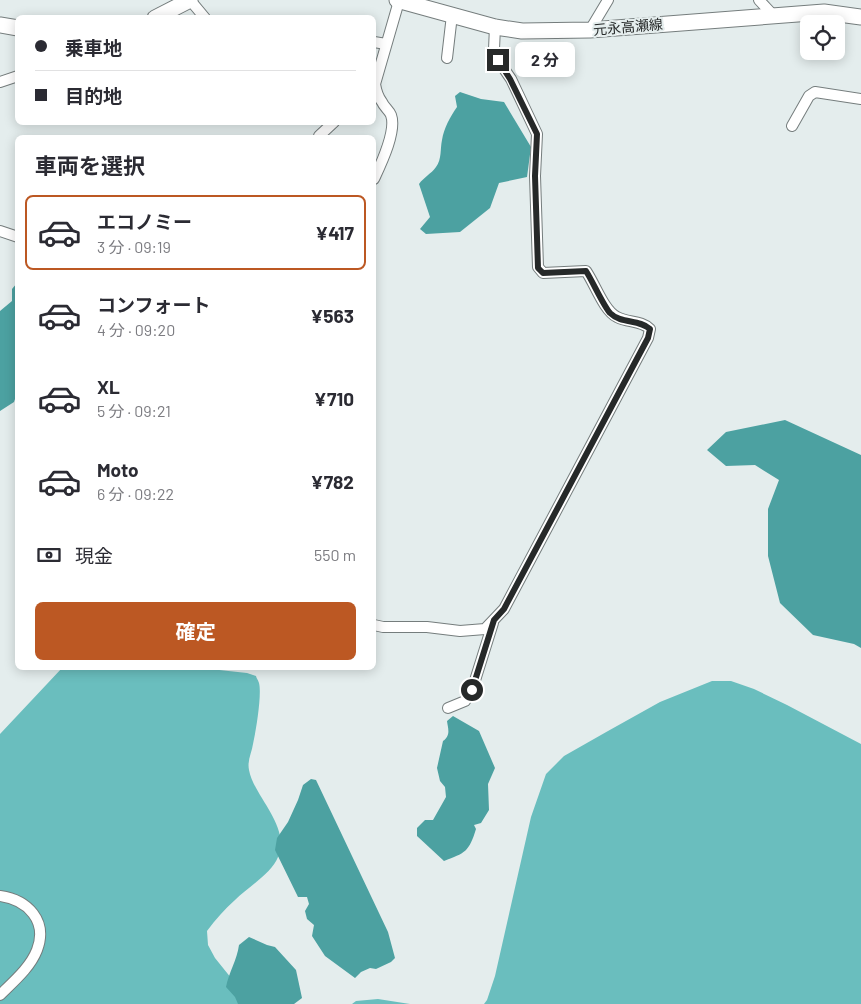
<!DOCTYPE html>
<html lang="ja">
<meta charset="utf-8">
<style>
body{margin:0;font-family:Barlow,"Noto Sans JP",sans-serif;background:#f2f2f3;color:#2b2b33;height:100vh;display:flex;flex-direction:column;font-size:19px;white-space:nowrap}
*{box-sizing:border-box;margin:0}
p{font-size:16px;color:#7c7c81}
.icon{flex:none;width:28px;height:28px;fill:none;stroke:currentColor;stroke-width:2;stroke-linecap:round;stroke-linejoin:round}
.map{position:relative;flex:1;overflow:hidden}
.sheet{position:absolute;left:15px;top:135px;width:361px;height:535px;display:flex;flex-direction:column;background:#fff;border-radius:8px;box-shadow:0 2px 12px #0003}
.sheet>*{flex:none}
.banner{position:absolute;left:15px;top:15px;width:361px;height:110px;border-radius:8px;box-shadow:0 2px 12px #0003;display:grid;align-content:center;height:110px;padding:0 20px;background:#fff}
.fabs{position:absolute;left:800px;top:15px;display:grid;gap:10px}
.fabs a{display:grid;place-items:center;width:45px;height:45px;border-radius:8px;background:#fff;box-shadow:0 2px 12px #0003;font-size:25px}
.end{position:absolute;width:22px;height:22px;margin:-11px;border:6px solid #262929;background:#fff;box-shadow:0 0 0 2px #fff}
.from{border-radius:50%}
.bubble{position:absolute;height:35px;border-radius:8px;background:#fff;box-shadow:0 2px 12px #0003;font-size:16px;font-weight:700;line-height:35px;text-align:center}
.banner b{display:flex;align-items:center;gap:18px;height:48px;font-size:19px}
.banner b+b{border-top:1px solid #e1e1e2}
.banner i{width:12px;height:12px;background:#2b2b33}
ul{padding:0;list-style:none}
li{display:flex;align-items:center;gap:15px;height:75px;margin:0 10px 8px;padding:0 10px;border:2px solid transparent;border-radius:8px}
li div{flex:1}
li b{display:block;font-size:19px}
li em{font-style:normal;font-weight:700}
li.on{border-color:#bc5823}
li>.icon{width:45px;height:45px;stroke-width:1.5}
h2{padding:0 20px;font-size:22px;line-height:60px}
.pay{display:flex;align-items:center;gap:12px;height:55px;padding:0 20px;font-size:19px}
.pay p{margin-inline-start:auto}
.primary-button{display:flex;gap:10px;margin-top:auto;padding:10px 20px}
.primary-button a{flex:1;height:58px;border-radius:8px;background:#bc5823;color:#fff;font-size:20px;font-weight:700;line-height:58px;text-align:center}
.map>svg:first-child{display:block}
</style>
<div class="map">
<svg width="861" height="1004" viewBox="0 0 861 1004">
<rect width="100%" height="100%" fill="#e4eded"/>
<g fill="#6abebe">
<path d="M62,668h139l46,5 9,3c0,1 3,6 3,7 3,11 -3,48 -6,61 -1,8 -6,16 -4,26 5,27 42,56 29,87 -6,16 -31,31 -43,43 -10,9 -20,20 -28,31l1,14 7,13 37,46h-252v-270z"/>
<path d="M712,681h19l23,8 33,16 74,39v260h-377l3,-4 8,-24 36,-159 15,-43 18,-18 44,-25 52,-29z"/>
<path d="M378,999l32,5h1h-59l4,-3z"/>
</g>
<g fill="#4ca1a1">
<path d="M460,92l21,7 23,3 27,45 -4,30 -28,6 -9,25 -30,24 -34,2 -6,-5 10,-12 -11,-33c5,-7 12,-10 17,-17 6,-8 4,-18 6,-27 2,-12 8,-23 15,-33l-2,-11z"/>
<path d="M17,283v110l-3,9 -14,9v-100l12,-10v-12z"/>
<path d="M785,420l76,35v193l-7,-4 -41,-9 -33,-32 -12,-47v-47l11,-29 -24,-15 -29,1 -19,-16 19,-18z"/>
<path d="M453,716l26,15 16,37 -7,16 1,26 -8,13 -7,2 2,4c-7,23 -11,24 -32,32l-27,-25v-8l8,-8h8l13,-23 -1,-10 -5,-6 -3,-13 6,-27c8,-6 5,-12 4,-20z"/>
<path d="M311,779l5,1 72,152 7,26 -4,4 -15,7 -6,-1 -9,4 -6,6 -30,-22 -13,-20 2,-11 -7,-6 -2,-8 4,-7 -2,-7h-9l-23,-47 2,-12 11,-16 10,-22 5,-15z"/>
<path d="M249,937l18,8 8,2 21,23 6,28 -8,6h-56l-3,-7 -9,-10c3,-15 11,-27 13,-42z"/>
</g>
<g fill="none" stroke-linecap="round" stroke-linejoin="round">
<g stroke="#757d7d" stroke-width="12">
<g id="minor">
<path d="M190,0l15,18"/>
<path d="M759,0l14,15"/>
<path d="M590,30l18,-30"/>
<path d="M374,42l12,2"/>
<path d="M447,58l5,-43"/>
<path d="M0,82l18,-6"/>
<path d="M792,126l17,-30 6,-4 46,7"/>
<path d="M319,136l15,-14"/>
<path d="M374,179c7,-15 23,-48 17,-64 -2,-5 -7,-8 -9,-13 -4,-5 -6,-12 -7,-18l24,-83"/>
<path d="M0,231l18,6"/>
<path d="M374,625l9,2h44l33,4 25,-2 19,-20 144,-271 2,-9c-9,-9 -22,-6 -33,-12 -13,-6 -22,-33 -31,-46l-43,2 -5,-6 -3,-91 2,-42 -26,-55 -13,-19 -4,-11 1,-22"/>
<path d="M448,708l17,-7 7,-11 21,-67"/>
<path d="M0,896c28,4 48,25 37,54 -7,18 -24,32 -37,45"/>
</g>
</g>
<g stroke="#757d7d" stroke-width="17">
<g id="secondary">
<path d="M397,0l98,27 27,4 68,-1 234,-18 37,5"/>
<path d="M155,18l35,-18"/>
<path d="M0,25l18,3"/>
</g>
</g>
<use href="#minor" stroke="#fff" stroke-width="10"/>
<use href="#secondary" stroke="#fff" stroke-width="15"/>
</g>
<g fill="none" stroke-linecap="round" stroke-linejoin="round">
<path stroke="#262929" stroke-width="6" d="M472,690l22,-70 10,-11 144,-271 2,-9c-11,-10 -29,-5 -40,-16 -7,-8 -17,-31 -24,-42l-43,2 -5,-5 -3,-92 2,-42 -27,-55 -12,-19"/>
</g>
<g text-anchor="middle" stroke-width="4" stroke-linejoin="round" paint-order="stroke">
<g font-size="14" fill="#262929" stroke="#e4eded">
<text transform="translate(628 27) rotate(-5)" y="5">元永高瀬線</text>
</g>
</g>
</svg>
<div class="fabs">
<a><svg class="icon" aria-label="locate" viewBox="0 0 24 24"><circle cx="12" cy="12" r="6"/><path d="M12 2v4M12 18v4M2 12h4M18 12h4"/></svg></a>
</div>
<i class="end from" style="left:472px;top:690px"></i>
<i class="end" style="left:498px;top:60px"></i>
<div class="bubble" style="left:515px;top:42px;width:60px">2 分</div>
<div class="banner">
<b><i class="from"></i>乗車地</b>
<b><i></i>目的地</b>
</div>
<section class="sheet">
<h2>車両を選択</h2>
<ul>
<li class="on"><svg class="icon" aria-label="car" viewBox="0 0 24 24"><path d="M5 17H2v-5l4-1 3-4h7l3 4 3 1v5h-3M9 17h6M6 11h13"/><circle cx="7" cy="17" r="2"/><circle cx="17" cy="17" r="2"/></svg><div><b>エコノミー</b><p>3 分 · 09:19</p></div><em>¥417</em></li>
<li><svg class="icon" aria-label="car" viewBox="0 0 24 24"><path d="M5 17H2v-5l4-1 3-4h7l3 4 3 1v5h-3M9 17h6M6 11h13"/><circle cx="7" cy="17" r="2"/><circle cx="17" cy="17" r="2"/></svg><div><b>コンフォート</b><p>4 分 · 09:20</p></div><em>¥563</em></li>
<li><svg class="icon" aria-label="car" viewBox="0 0 24 24"><path d="M5 17H2v-5l4-1 3-4h7l3 4 3 1v5h-3M9 17h6M6 11h13"/><circle cx="7" cy="17" r="2"/><circle cx="17" cy="17" r="2"/></svg><div><b>XL</b><p>5 分 · 09:21</p></div><em>¥710</em></li>
<li><svg class="icon" aria-label="car" viewBox="0 0 24 24"><path d="M5 17H2v-5l4-1 3-4h7l3 4 3 1v5h-3M9 17h6M6 11h13"/><circle cx="7" cy="17" r="2"/><circle cx="17" cy="17" r="2"/></svg><div><b>Moto</b><p>6 分 · 09:22</p></div><em>¥782</em></li>
</ul>
<div class="pay"><svg class="icon" aria-label="cash" viewBox="0 0 24 24"><path d="M3 7h18v10H3z"/><circle cx="12" cy="12" r="2"/></svg>現金<p>550 m</p></div>
<div class="primary-button"><a>確定</a></div>
</section>
</div>
